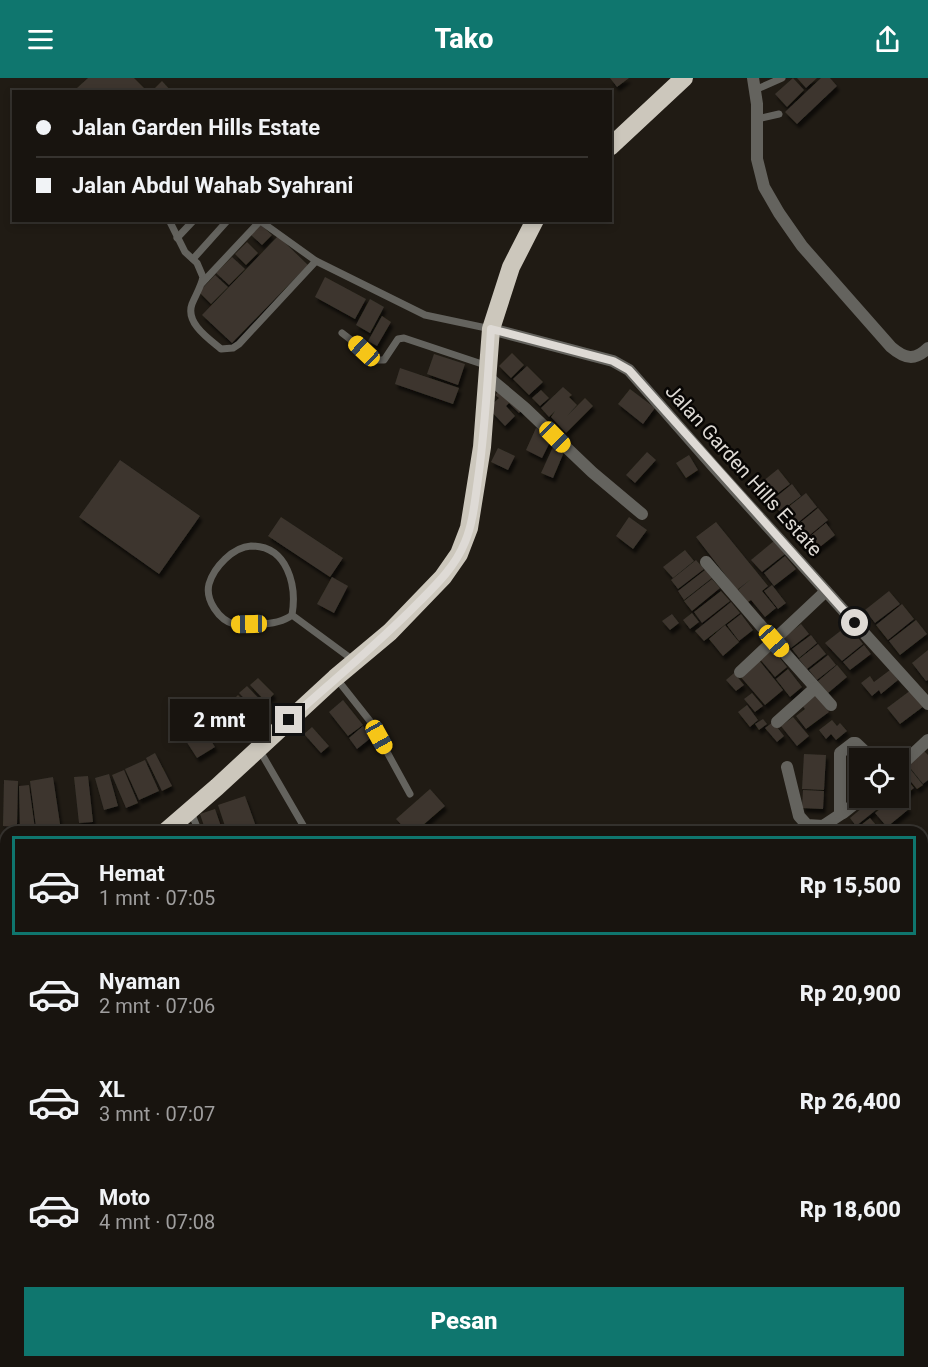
<!DOCTYPE html>
<html lang="id">
<meta charset="utf-8">
<style>
body{margin:0;font-family:Roboto,sans-serif;background:#211d18;color:#f1f3f6;height:100vh;display:flex;flex-direction:column;font-size:22px;white-space:nowrap}
*{box-sizing:border-box;margin:0}
p{font-size:20px;color:#9f9e9e}
.icon{flex:none;width:33px;height:33px;fill:none;stroke:currentColor;stroke-width:2;stroke-linecap:round;stroke-linejoin:round}
.map{position:relative;flex:1;overflow:hidden}
.details{position:absolute;left:0px;top:748px;width:928px;height:542px;display:flex;flex-direction:column;background:#18140f;border-radius:18px 18px 0 0;box-shadow:0 3px 9px #0003,0 0 0 2px #36332f}
.details>*{flex:none}
.guide{position:absolute;left:12px;top:12px;width:600px;height:132px;border-radius:0px;box-shadow:0 3px 9px #0003,0 0 0 2px #36332f;display:grid;align-content:center;height:132px;padding:0 24px;background:#18140f}
.fabs{position:absolute;left:849px;top:670px;display:grid;gap:12px}
.fabs a{display:grid;place-items:center;width:60px;height:60px;border-radius:0px;background:#18140f;box-shadow:0 3px 9px #0003,0 0 0 2px #36332f;font-size:30px}
.end{position:absolute;width:27px;height:27px;margin:-14px;border:8px solid #dedad5;background:#111;box-shadow:0 0 0 3px #111}
.from{border-radius:50%}
.bubble{position:absolute;height:42px;border-radius:0px;background:#18140f;box-shadow:0 3px 9px #0003,0 0 0 2px #36332f;font-size:20px;font-weight:800;line-height:42px;text-align:center}
.car{position:absolute;width:18px;height:36px;margin:-18px -9px;border-radius:8px;box-shadow:0 0 4px 2px #0007;background:linear-gradient(#f5c518 24%,#345 0 40%,#f5c518 0 76%,#345 0 86%,#f5c518 0)}
.guide b{display:flex;align-items:center;gap:21px;height:57px;font-size:22px}
.guide b+b{border-top:2px solid #36332f}
.guide i{width:15px;height:15px;background:#f1f3f6}
ul{padding:10px 0 0;list-style:none}
li{display:flex;align-items:center;gap:18px;height:99px;margin:0 12px 9px;padding:0 12px;border:3px solid transparent;border-radius:0px}
li div{flex:1}
li b{display:block;font-size:22px}
li em{font-style:normal;font-weight:800}
li.on{border-color:#0f766e}
li>.icon{width:54px;height:54px;stroke-width:1.5}
.primary-button{display:flex;gap:12px;margin-top:auto;padding:12px 24px}
.primary-button a{flex:1;height:69px;border-radius:0px;background:#0f766e;color:#fff;font-size:24px;font-weight:800;line-height:69px;text-align:center}
header{display:flex;justify-content:space-between;align-items:center;height:78px;padding:0 24px;background:#0f766e;color:#fff;font-size:27px;font-weight:800}
.map>svg:first-child{display:block}
</style>
<header><svg class="icon" aria-label="menu" viewBox="0 0 24 24"><path d="M4 6h16M4 12h16M4 18h16"/></svg>Tako<svg class="icon" aria-label="share" viewBox="0 0 24 24"><path d="M12 15V3M7 8l5-5 5 5M5 13v7h14v-7"/></svg></header>
<div class="map">
<svg width="928" height="1289" viewBox="0 0 928 1289">
<defs>
<filter id="shadow"><feDropShadow dx="2.5" dy="4.5" stdDeviation="1.5" flood-color="#0009"/></filter>
</defs>
<rect width="100%" height="100%" fill="#201b14"/>
<g fill="#3c362e" filter="url(#shadow)">
<path d="M88,0h46l10,10 -4,4h-60l-3,-4z"/>
<path d="M610,0h19l-12,9z"/>
<path d="M793,0l11,12 -17,17 -12,-13z"/>
<path d="M797,0h20l-11,10z"/>
<path d="M821,0h9l7,8 -40,38 -12,-12z"/>
<path d="M162,3l10,11h-21z"/>
<path d="M261,147l11,10 -10,10 -11,-10z"/>
<path d="M278,158l30,29 -76,78 -30,-28z"/>
<path d="M247,164l11,11 -12,12 -11,-11z"/>
<path d="M232,179l13,12 -16,16 -13,-12z"/>
<path d="M215,197l13,12 -17,17 -12,-12z"/>
<path d="M325,199l41,22 -11,20 -40,-22z"/>
<path d="M370,221l14,8 -14,26 -14,-8z"/>
<path d="M382,238l9,6 -14,24 -9,-5z"/>
<path d="M512,275l12,12 -13,13 -12,-12z"/>
<path d="M434,276l31,10 -7,21 -31,-11z"/>
<path d="M527,288l16,16 -14,13 -16,-16z"/>
<path d="M400,290l59,20 -6,16 -58,-20z"/>
<path d="M563,309l9,8 -3,2 8,8 -10,11 18,-18 8,8 -27,27 -15,-16 4,-6 -6,6 -8,-9z"/>
<path d="M501,311l22,20 -4,4 -10,-10 -3,3 9,10 -10,10 -17,-18 11,-10 -4,-3z"/>
<path d="M630,311l25,19 -12,16 -25,-20z"/>
<path d="M541,312l8,8 -9,8 -8,-8z"/>
<path d="M536,350l17,8 -11,22 -16,-8z"/>
<path d="M553,369l11,5 -11,26 -12,-5z"/>
<path d="M498,370l17,8 -7,14 -17,-8z"/>
<path d="M647,374l9,8 -21,23 -9,-8z"/>
<path d="M689,377l9,15 -12,8 -10,-15z"/>
<path d="M120,382l80,56 -41,58 -80,-57z"/>
<path d="M778,391l12,15 -21,16 -12,-14z"/>
<path d="M792,406l9,12 -21,16 -9,-11z"/>
<path d="M806,415l11,14 -28,23 -11,-15z"/>
<path d="M818,430l10,12 -28,23 -10,-12z"/>
<path d="M281,439l62,41 -13,19 -62,-41z"/>
<path d="M629,439l18,13 -14,19 -17,-13z"/>
<path d="M716,444l52,64 -6,5 14,17 -11,9 -14,-17 -3,2 -10,-12 13,-11 -14,11 -41,-53z"/>
<path d="M826,445l9,12 -24,19 -9,-11z"/>
<path d="M774,463l11,13 -23,18 -11,-12z"/>
<path d="M685,472l9,11 -21,17 -10,-11z"/>
<path d="M785,478l11,13 -22,17 -10,-13z"/>
<path d="M696,482l8,9 -26,20 -7,-9z"/>
<path d="M705,492l7,8 -28,22 -6,-9z"/>
<path d="M332,499l16,9 -14,27 -17,-9z"/>
<path d="M712,501l8,9 -28,23 -8,-10z"/>
<path d="M772,507l14,18 -8,6 -14,-18z"/>
<path d="M721,513l9,10 -28,22 -8,-11z"/>
<path d="M889,513l11,13 -25,19 -10,-13z"/>
<path d="M731,524l9,11 -36,28 -9,-10z"/>
<path d="M902,526l12,15 -26,21 -12,-15z"/>
<path d="M692,535l7,9 -9,7 -7,-9z"/>
<path d="M672,536l7,9 -9,7 -8,-9z"/>
<path d="M741,536l12,16 -14,11 -12,-16z"/>
<path d="M916,542l11,14 -27,21 -11,-14z"/>
<path d="M801,546l8,10 -18,14 -8,-10z"/>
<path d="M725,547l14,17 -16,14 -14,-17z"/>
<path d="M848,547l15,19 -21,17 -17,-18z"/>
<path d="M811,557l6,8 -18,15 -7,-9z"/>
<path d="M818,566l8,10 -19,15 -8,-10z"/>
<path d="M864,567l7,9 -21,16 -7,-8z"/>
<path d="M772,570l15,19 -12,10 -16,-19z"/>
<path d="M928,572v30l-2,1 -14,-18z"/>
<path d="M828,577l8,10 -19,15 -8,-10z"/>
<path d="M758,581l25,31 -18,15 -26,-30z"/>
<path d="M837,587l10,12 -19,16 -10,-12z"/>
<path d="M788,591l14,18 -12,10 -14,-18z"/>
<path d="M890,592l8,10 -17,14 -2,-4 -7,6 -11,-13 9,-7 4,6z"/>
<path d="M734,595l10,12 -8,6 -10,-11z"/>
<path d="M258,600l16,16 -8,8 -16,-17z"/>
<path d="M247,608l18,19 -8,7 -18,-19z"/>
<path d="M911,612l13,16 -24,18 -13,-16z"/>
<path d="M752,615l11,13 -8,6 -11,-13z"/>
<path d="M814,615l15,19 -23,17 -10,-13 9,-7 -4,-5z"/>
<path d="M238,617l16,16 -10,10 -16,-16z"/>
<path d="M343,622l20,25 -15,11 -19,-24z"/>
<path d="M747,627l11,15 -8,7 -12,-15z"/>
<path d="M793,639l16,19 -12,10 -16,-20z"/>
<path d="M763,641l4,5 -8,6 -4,-6z"/>
<path d="M832,642l5,6 3,-3 7,8 -11,9 -5,-6 -5,5 -7,-9z"/>
<path d="M773,644l11,14 -7,6 -12,-14z"/>
<path d="M363,648l9,11 -15,12 -8,-11z"/>
<path d="M312,649l17,19 -8,7 -17,-19z"/>
<path d="M204,651l11,18 -18,11 -11,-17z"/>
<path d="M924,673l4,4v25l-5,4 -16,-20z"/>
<path d="M155,675l17,33 -10,5 -16,-33z"/>
<path d="M804,676l22,1 -2,35 -22,-1z"/>
<path d="M145,682l14,31 -20,9 -14,-31z"/>
<path d="M907,687l16,20 -6,4 -16,-19z"/>
<path d="M898,691l16,19 -9,7 -7,-9z"/>
<path d="M124,692l14,33 -12,5 -14,-33z"/>
<path d="M109,696l9,32 -14,4 -9,-32z"/>
<path d="M88,698l5,46 -14,1 -5,-46z"/>
<path d="M53,699l7,47 -24,3 -6,-46z"/>
<path d="M4,702l14,1 -1,46 -14,-1z"/>
<path d="M29,707l6,44h-15l-1,-43z"/>
<path d="M430,711l15,17 -30,26h-7l-12,-13z"/>
<path d="M803,712l21,1 -1,18 -21,-1z"/>
<path d="M245,718l13,36h-31l-9,-27z"/>
<path d="M898,718l11,13 -22,18 -12,-14 19,-15h4z"/>
<path d="M873,720h18l-11,9z"/>
<path d="M869,724l7,8 -20,16 -6,-8z"/>
<path d="M215,731l8,23h-17l-6,-18z"/>
<path d="M870,740l12,14h-30z"/>
<path d="M0,801h6v15l-6,1z"/>
</g>
<g fill="none" stroke-linecap="round" stroke-linejoin="round">
<g stroke="#64635e" stroke-width="7">
<path d="M755,12l27,-12"/>
<path d="M757,41l22,-5"/>
<path d="M169,142l16,32 12,11 6,14c-2,10 -7,17 -11,27 -7,19 17,35 29,45l12,-1 6,-4 77,-83 -57,-41"/>
<path d="M177,160l17,-18"/>
<path d="M193,181l35,-39"/>
<path d="M316,183l109,54 66,14"/>
<path d="M202,205l58,-62"/>
<path d="M342,255l35,27h7l14,-21 6,-1 84,28"/>
<path d="M292,537c5,-29 -4,-69 -41,-69 -18,1 -37,21 -42,38 -4,16 10,36 25,40 7,2 16,0 23,0 12,0 25,-1 35,-9l61,45"/>
<path d="M336,600l34,43 40,73"/>
<path d="M260,673l47,81"/>
<path d="M191,734l8,20"/>
</g>
<g stroke="#64635e" stroke-width="12">
<path d="M753,0l4,26v55l7,28 15,26 23,33 89,101c14,12 24,14 37,1"/>
<path d="M491,251l122,32 16,9 85,97 214,237"/>
<path d="M488,299l37,31 67,64 50,42"/>
<path d="M706,484l68,79 57,64"/>
<path d="M740,594l86,-81"/>
<path d="M777,644l38,-34"/>
<path d="M787,689l12,49 8,9 16,1 18,-12"/>
<path d="M898,690l30,-28"/>
<path d="M862,720l-19,15h-3v-60l13,-10h3l17,16"/>
<path d="M630,1284l1,5"/>
</g>
<g stroke="#aeaaa2" stroke-width="15">
<path d="M922,1143l6,-1"/>
<path d="M922,1164l6,-2"/>
<path d="M692,1289l6,-5"/>
<path d="M724,1289l6,-5"/>
</g>
<g stroke="#ccc7bc" stroke-width="18">
<path d="M610,69l74,-69"/>
<path d="M165,754l52,-45 118,-109 55,-46 53,-55 16,-23 10,-26 13,-81 9,-118 20,-62 24,-47"/>
<path d="M0,791l6,1"/>
</g>
</g>
<g fill="none" stroke-linecap="round" stroke-linejoin="round">
<path stroke="#dedad5" stroke-width="8" d="M289,642c43,-39 88,-75 129,-117 18,-18 37,-36 47,-61 8,-19 10,-42 13,-63 7,-49 10,-100 13,-150l122,32 16,9 226,253"/>
</g>
<g text-anchor="middle" stroke-width="5" stroke-linejoin="round" paint-order="stroke">
<g font-size="20" fill="#dedad5" stroke="#080604">
<text transform="translate(744 392) rotate(48)" y="7">Jalan Garden Hills Estate</text>
</g>
</g>
</svg>
<div class="fabs">
<a><svg class="icon" aria-label="locate" viewBox="0 0 24 24"><circle cx="12" cy="12" r="6"/><path d="M12 2v4M12 18v4M2 12h4M18 12h4"/></svg></a>
</div>
<i class="end from" style="left:855px;top:545px"></i>
<i class="end" style="left:289px;top:642px"></i>
<div class="bubble" style="left:170px;top:621px;width:99px">2 mnt</div>
<i class="car" style="left:364px;top:273px;rotate:313deg"></i>
<i class="car" style="left:555px;top:359px;rotate:135deg"></i>
<i class="car" style="left:249px;top:546px;rotate:269deg"></i>
<i class="car" style="left:774px;top:563px;rotate:139deg"></i>
<i class="car" style="left:379px;top:659px;rotate:151deg"></i>
<div class="guide">
<b><i class="from"></i>Jalan Garden Hills Estate</b>
<b><i></i>Jalan Abdul Wahab Syahrani</b>
</div>
<section class="details">
<ul>
<li class="on"><svg class="icon" aria-label="car" viewBox="0 0 24 24"><path d="M5 17H2v-5l4-1 3-4h7l3 4 3 1v5h-3M9 17h6M6 11h13"/><circle cx="7" cy="17" r="2"/><circle cx="17" cy="17" r="2"/></svg><div><b>Hemat</b><p>1 mnt · 07:05</p></div><em>Rp 15,500</em></li>
<li><svg class="icon" aria-label="car" viewBox="0 0 24 24"><path d="M5 17H2v-5l4-1 3-4h7l3 4 3 1v5h-3M9 17h6M6 11h13"/><circle cx="7" cy="17" r="2"/><circle cx="17" cy="17" r="2"/></svg><div><b>Nyaman</b><p>2 mnt · 07:06</p></div><em>Rp 20,900</em></li>
<li><svg class="icon" aria-label="car" viewBox="0 0 24 24"><path d="M5 17H2v-5l4-1 3-4h7l3 4 3 1v5h-3M9 17h6M6 11h13"/><circle cx="7" cy="17" r="2"/><circle cx="17" cy="17" r="2"/></svg><div><b>XL</b><p>3 mnt · 07:07</p></div><em>Rp 26,400</em></li>
<li><svg class="icon" aria-label="car" viewBox="0 0 24 24"><path d="M5 17H2v-5l4-1 3-4h7l3 4 3 1v5h-3M9 17h6M6 11h13"/><circle cx="7" cy="17" r="2"/><circle cx="17" cy="17" r="2"/></svg><div><b>Moto</b><p>4 mnt · 07:08</p></div><em>Rp 18,600</em></li>
</ul>
<div class="primary-button"><a>Pesan</a></div>
</section>
</div>
